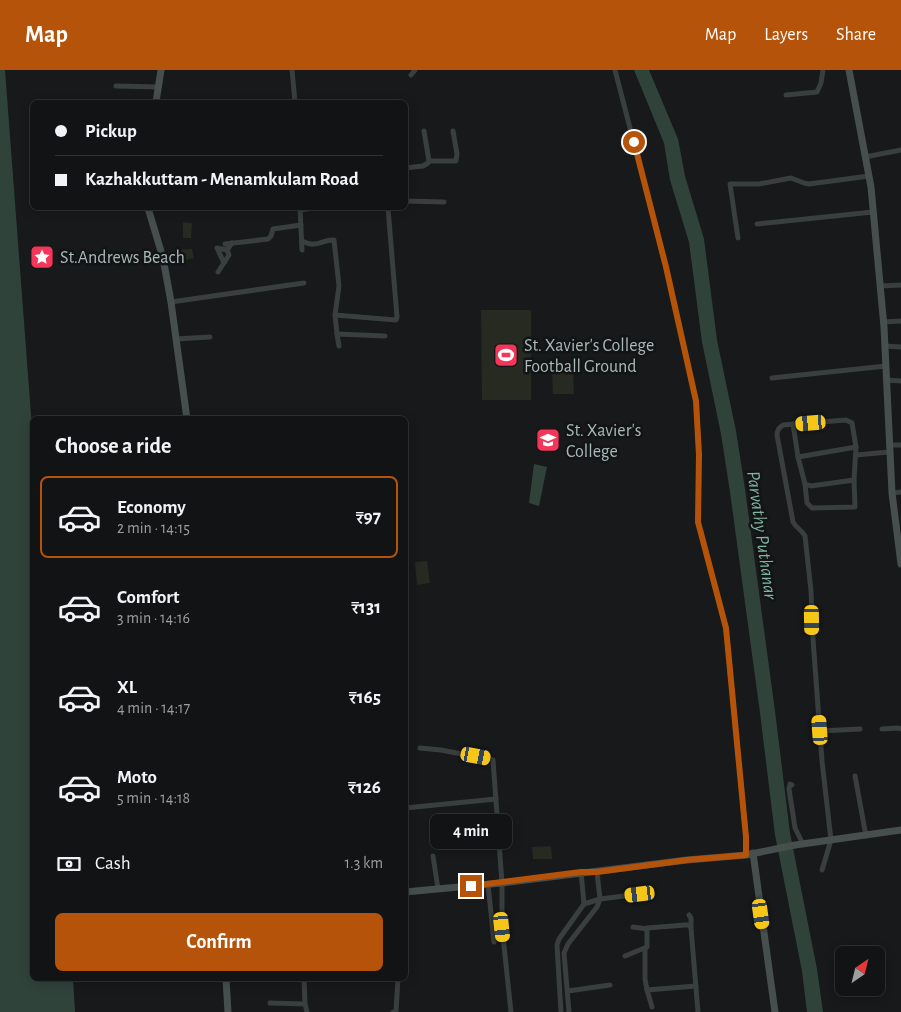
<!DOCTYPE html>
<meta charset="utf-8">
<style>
body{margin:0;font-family:"Alegreya Sans",sans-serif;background:#1e2022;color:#f1f3f6;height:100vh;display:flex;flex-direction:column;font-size:19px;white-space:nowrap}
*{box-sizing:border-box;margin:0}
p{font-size:16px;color:#9c9ea0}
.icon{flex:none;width:28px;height:28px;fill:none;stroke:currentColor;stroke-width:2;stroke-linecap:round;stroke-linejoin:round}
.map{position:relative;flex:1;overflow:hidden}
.sheet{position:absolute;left:30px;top:346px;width:378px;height:565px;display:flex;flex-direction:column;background:#111314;border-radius:8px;box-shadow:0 2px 12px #0003,0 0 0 1px #303234}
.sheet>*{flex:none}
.hud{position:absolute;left:30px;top:30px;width:378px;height:110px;border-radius:8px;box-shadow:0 2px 12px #0003,0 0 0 1px #303234;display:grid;align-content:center;height:110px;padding:0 25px;background:#111314}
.needle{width:32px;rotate:35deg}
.buttons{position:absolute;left:835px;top:876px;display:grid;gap:10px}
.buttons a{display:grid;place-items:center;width:50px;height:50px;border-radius:8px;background:#111314;box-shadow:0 2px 12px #0003,0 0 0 1px #303234;font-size:25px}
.end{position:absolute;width:22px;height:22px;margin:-11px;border:6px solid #b45309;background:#fff;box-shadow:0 0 0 2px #fff}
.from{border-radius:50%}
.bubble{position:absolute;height:35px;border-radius:8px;background:#111314;box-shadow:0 2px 12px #0003,0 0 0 1px #303234;font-size:16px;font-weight:700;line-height:35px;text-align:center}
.car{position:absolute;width:15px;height:30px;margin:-15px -8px;border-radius:6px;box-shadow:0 0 4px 1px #0007;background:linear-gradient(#f5c518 24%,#345 0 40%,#f5c518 0 76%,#345 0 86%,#f5c518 0)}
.hud b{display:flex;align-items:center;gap:18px;height:48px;font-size:19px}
.hud b+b{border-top:1px solid #303234}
.hud i{width:12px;height:12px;background:#f1f3f6}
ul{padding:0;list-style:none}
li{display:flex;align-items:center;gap:15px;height:82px;margin:0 10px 8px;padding:0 15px;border:2px solid transparent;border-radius:8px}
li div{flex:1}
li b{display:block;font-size:19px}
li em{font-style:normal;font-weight:700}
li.current{border-color:#b45309}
li>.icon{width:45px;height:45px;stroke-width:1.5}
h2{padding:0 25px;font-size:22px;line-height:60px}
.pay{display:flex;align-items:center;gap:12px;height:55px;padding:0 25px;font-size:19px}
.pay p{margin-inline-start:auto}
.button{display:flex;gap:10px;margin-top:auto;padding:10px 25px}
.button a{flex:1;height:58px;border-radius:8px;background:#b45309;color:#fff;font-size:20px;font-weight:700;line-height:58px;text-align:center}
header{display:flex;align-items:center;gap:30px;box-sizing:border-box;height:70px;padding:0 25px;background:#b45309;color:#fff}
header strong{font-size:24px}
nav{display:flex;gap:28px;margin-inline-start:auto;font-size:18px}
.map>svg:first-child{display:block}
</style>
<header>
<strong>Map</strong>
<nav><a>Map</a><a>Layers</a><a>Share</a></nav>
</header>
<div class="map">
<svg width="901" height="942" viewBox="0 0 901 942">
<rect width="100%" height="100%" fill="#17191a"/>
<g fill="#272a21">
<path d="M183,152l9,1 -1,15h-8z"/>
<path d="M192,179l2,9 -18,4 -2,-12z"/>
<path d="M481,240h50v90h-49z"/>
<path d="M573,300l1,24h-21l-1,-23z"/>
<path d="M427,491l3,22 -13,2 -2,-23z"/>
<path d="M551,776l1,13h-19l-1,-12z"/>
</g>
<g fill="#30433b">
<path d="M0,0h5l27,358v551h41l2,33h-75z"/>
<path d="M634,0h15l29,69 7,37 19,63 13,101 19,91 9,58 30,222 15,122 27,136 6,43h-16l-5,-41 -27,-136 -15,-122 -30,-221 -9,-58 -19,-92 -13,-100 -19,-62 -6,-37z"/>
<path d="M534,394l13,3 -8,39 -10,-3z"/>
</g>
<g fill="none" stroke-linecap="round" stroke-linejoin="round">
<g stroke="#383f3e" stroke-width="5">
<path d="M292,0l3,32"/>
<path d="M615,0l51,197 30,134 3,54 -1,67 28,107 20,208v18"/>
<path d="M411,5l4,-5"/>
<path d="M116,16l43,1"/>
<path d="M786,25l31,-3 4,-9 2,-13"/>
<path d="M865,87l36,-7"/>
<path d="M429,91h27l1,-7 -4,-23"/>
<path d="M405,98l18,-2 5,-3 1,-2 -5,-30"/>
<path d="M405,131l39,1"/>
<path d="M300,138l2,42"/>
<path d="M357,138h29"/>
<path d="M300,140l13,-2"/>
<path d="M757,154l116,-12"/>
<path d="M738,168l-8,-54h29l32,-6 13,5 5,1 60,-8"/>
<path d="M302,171c15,8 20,-2 32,-1l5,46 -4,29 2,19 48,2"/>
<path d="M225,174l43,-5 3,-3 2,-7 28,-4"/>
<path d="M224,193l-7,-15 10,2"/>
<path d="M218,202l11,-17 -2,-5 5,-7"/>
<path d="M880,216l21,-1"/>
<path d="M171,232l133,-19"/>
<path d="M335,245l61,5 1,-3 -9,-109"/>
<path d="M883,252l18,-1"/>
<path d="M337,264l2,12"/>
<path d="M176,269l34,-2"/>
<path d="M885,276l16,1"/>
<path d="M772,308l114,-12"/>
<path d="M886,310l15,1"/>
<path d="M793,354l5,33 7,27 6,2 43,-6"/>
<path d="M889,375h12"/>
<path d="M856,385l33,-3"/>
<path d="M798,387l58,-10"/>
<path d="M805,414l2,19 5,5 43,-1 -1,-27 2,-33 -4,-24 -6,-3 -63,5c-4,3 -6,5 -6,10l16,87c3,6 9,8 12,14l6,55 2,48 9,122 9,79 -9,30"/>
<path d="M892,423l9,-1"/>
<path d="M882,659l16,-1 3,1"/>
<path d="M820,661l40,-2"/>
<path d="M420,678l21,2 52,10 9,123v44l9,85"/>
<path d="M855,706l11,60"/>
<path d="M792,715l-2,-1 -1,5 6,39 8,16"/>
<path d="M405,738l91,-9"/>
<path d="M433,786l5,33"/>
<path d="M488,814l6,58"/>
<path d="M584,834l16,-5 40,-5"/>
<path d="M689,845l2,3v9"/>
<path d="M633,857l14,2"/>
<path d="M645,878v31l2,11 49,-4"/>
<path d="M625,886l22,-9v-19l38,-3h4l2,3 7,84"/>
<path d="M304,909l1,25 2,8"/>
<path d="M647,920l5,17"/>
<path d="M568,921l42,-6"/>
<path d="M270,933l35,1"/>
<path d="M393,942l3,-1 2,-32"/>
<path d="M561,942l-4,-67 2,-6 25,-35 -3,-32"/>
<path d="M569,942l-5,-59 4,-9 29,-37 3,-8 -3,-27"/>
</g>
<g stroke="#464f4e" stroke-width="7">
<path d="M849,0l22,117 13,140 8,166 9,71"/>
<path d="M156,32l5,-32"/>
<path d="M148,138l15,50 8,44 16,117"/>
<path d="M753,783l22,159"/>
<path d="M405,822l97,-9 185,-23 59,-5 49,-10 106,-15"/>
<path d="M226,909l2,33"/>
</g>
</g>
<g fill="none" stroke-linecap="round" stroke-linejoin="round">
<path stroke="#b45309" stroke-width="6" d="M471,816l110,-14h16l90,-12 59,-5v-18l-20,-209 -28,-106 1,-67 -3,-54 -30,-134 -32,-125"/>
</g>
<defs>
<g id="sight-square" transform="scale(1.25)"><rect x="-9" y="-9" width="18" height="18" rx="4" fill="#f33659" stroke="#121415"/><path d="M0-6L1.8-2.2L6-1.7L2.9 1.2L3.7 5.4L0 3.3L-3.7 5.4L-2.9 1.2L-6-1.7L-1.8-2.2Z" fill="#fff"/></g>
<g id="stadium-square" transform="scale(1.25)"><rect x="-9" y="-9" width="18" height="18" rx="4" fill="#f33659" stroke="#121415"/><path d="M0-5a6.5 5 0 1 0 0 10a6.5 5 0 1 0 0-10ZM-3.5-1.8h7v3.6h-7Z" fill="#fff"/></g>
<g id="university-square" transform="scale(1.25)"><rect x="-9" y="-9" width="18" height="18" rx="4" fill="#f33659" stroke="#121415"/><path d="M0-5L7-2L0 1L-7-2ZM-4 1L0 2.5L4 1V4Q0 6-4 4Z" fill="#fff"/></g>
</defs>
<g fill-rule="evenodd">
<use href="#sight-square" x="42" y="187"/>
<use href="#stadium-square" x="506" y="285"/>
<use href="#university-square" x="548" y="370"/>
</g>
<g text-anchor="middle" stroke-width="5" stroke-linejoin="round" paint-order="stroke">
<g font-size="18" fill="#a9b9b7" stroke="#121415" text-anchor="start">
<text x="60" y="193">St.Andrews Beach</text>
<text x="524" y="281">St. Xavier's College<tspan x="524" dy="21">Football Ground</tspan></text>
<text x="566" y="366">St. Xavier's<tspan x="566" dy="21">College</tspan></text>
</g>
<g font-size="19" font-style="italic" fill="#80b4a0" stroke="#121415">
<text transform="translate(763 465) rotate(82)" y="7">Parvathy Puthanar</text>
</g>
</g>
</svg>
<div class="buttons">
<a><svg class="needle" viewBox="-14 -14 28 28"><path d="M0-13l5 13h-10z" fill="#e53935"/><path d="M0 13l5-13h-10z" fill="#9c9ea0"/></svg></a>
</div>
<i class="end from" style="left:634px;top:72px"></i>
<i class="end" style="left:471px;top:816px"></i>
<div class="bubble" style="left:430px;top:744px;width:82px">4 min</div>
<i class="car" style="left:811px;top:353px;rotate:265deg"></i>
<i class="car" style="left:812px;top:550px;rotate:179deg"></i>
<i class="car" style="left:820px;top:660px;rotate:356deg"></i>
<i class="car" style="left:476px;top:686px;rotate:101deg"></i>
<i class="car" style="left:640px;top:824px;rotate:263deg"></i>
<i class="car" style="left:761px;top:844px;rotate:172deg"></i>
<i class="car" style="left:502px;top:857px;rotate:174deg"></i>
<div class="hud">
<b><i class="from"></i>Pickup</b>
<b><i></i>Kazhakkuttam - Menamkulam Road</b>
</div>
<section class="sheet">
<h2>Choose a ride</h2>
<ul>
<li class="current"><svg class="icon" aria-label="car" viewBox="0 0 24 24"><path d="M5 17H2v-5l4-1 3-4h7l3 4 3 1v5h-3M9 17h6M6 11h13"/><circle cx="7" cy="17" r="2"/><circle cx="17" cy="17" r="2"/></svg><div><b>Economy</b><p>2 min · 14:15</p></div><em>₹97</em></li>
<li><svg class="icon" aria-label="car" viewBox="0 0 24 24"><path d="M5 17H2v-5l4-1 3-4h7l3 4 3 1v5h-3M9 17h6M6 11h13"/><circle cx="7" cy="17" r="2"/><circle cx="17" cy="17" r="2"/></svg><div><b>Comfort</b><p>3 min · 14:16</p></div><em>₹131</em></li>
<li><svg class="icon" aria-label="car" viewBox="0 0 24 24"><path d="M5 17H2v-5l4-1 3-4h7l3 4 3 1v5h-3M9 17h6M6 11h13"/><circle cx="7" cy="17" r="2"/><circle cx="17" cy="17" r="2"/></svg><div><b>XL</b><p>4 min · 14:17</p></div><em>₹165</em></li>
<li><svg class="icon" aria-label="car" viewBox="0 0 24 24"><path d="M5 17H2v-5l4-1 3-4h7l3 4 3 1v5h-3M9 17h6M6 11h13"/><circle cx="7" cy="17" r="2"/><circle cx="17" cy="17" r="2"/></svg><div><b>Moto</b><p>5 min · 14:18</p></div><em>₹126</em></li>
</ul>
<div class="pay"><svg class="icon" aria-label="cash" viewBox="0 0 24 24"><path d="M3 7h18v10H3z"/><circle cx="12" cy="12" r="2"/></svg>Cash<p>1.3 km</p></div>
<div class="button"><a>Confirm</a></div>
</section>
</div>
